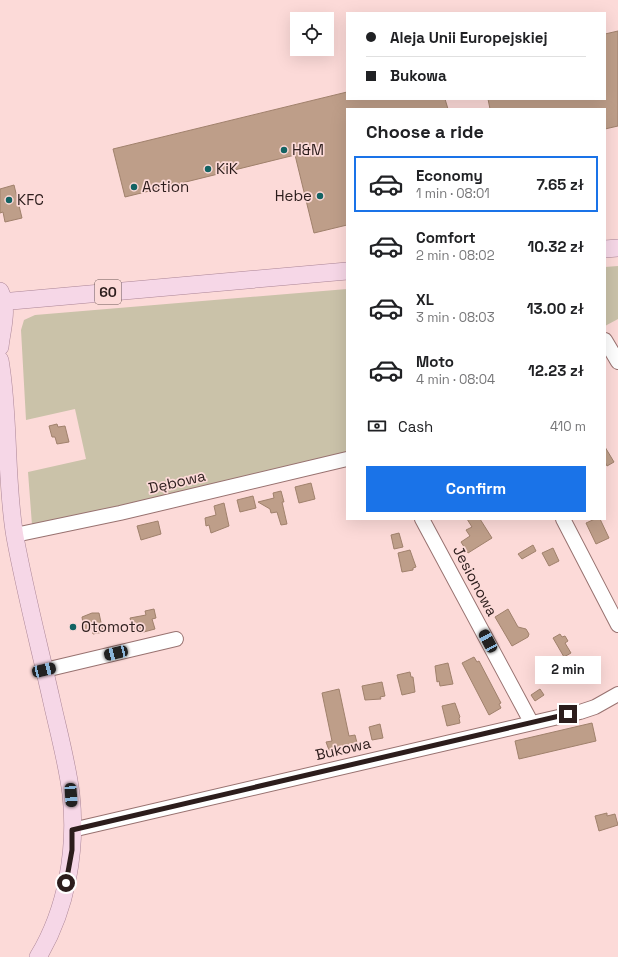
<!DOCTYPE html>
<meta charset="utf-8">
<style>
body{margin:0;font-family:"Space Grotesk",sans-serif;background:#f2f2f2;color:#202124;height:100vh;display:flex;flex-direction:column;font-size:15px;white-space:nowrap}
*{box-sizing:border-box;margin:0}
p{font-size:13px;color:#757577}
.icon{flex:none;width:22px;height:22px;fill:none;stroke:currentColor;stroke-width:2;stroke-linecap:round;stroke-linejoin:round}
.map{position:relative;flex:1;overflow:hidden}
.details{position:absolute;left:346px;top:108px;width:260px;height:412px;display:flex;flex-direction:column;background:#fff;border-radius:0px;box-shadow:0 4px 16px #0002}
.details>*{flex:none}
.guide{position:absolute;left:346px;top:12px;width:260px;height:88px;border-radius:0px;box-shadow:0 4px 16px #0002;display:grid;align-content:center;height:88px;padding:0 20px;background:#fff}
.fabs{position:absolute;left:290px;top:12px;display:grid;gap:8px}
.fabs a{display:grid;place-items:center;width:44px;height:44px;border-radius:0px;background:#fff;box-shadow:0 4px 16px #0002;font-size:20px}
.end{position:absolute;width:18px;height:18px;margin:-9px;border:5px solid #2c1d1c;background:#fff;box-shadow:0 0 0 2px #fff}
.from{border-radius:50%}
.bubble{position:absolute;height:28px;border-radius:0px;background:#fff;box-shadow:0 4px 16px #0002;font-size:13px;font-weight:600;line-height:28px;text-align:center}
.car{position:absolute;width:12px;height:24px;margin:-12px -6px;border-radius:5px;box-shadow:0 0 3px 1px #0007;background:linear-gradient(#222 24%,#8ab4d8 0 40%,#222 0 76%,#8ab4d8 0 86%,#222 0)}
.guide b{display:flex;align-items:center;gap:14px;height:38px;font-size:15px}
.guide b+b{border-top:1px solid #e0e0e0}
.guide i{width:10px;height:10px;background:#202124}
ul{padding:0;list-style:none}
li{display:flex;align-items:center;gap:12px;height:56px;margin:0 8px 6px;padding:0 12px;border:2px solid transparent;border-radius:0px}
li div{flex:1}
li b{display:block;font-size:15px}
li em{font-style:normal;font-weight:600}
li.current{border-color:#1a73e8}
li>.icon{width:36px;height:36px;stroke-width:1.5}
h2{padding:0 20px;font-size:18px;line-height:48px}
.pay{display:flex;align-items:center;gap:10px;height:44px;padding:0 20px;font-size:15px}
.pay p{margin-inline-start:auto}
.action{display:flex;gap:8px;margin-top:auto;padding:8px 20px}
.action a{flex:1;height:46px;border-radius:0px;background:#1a73e8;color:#fff;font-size:16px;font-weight:600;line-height:46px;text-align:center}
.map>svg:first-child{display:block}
</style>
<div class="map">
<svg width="618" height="957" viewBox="0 0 618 957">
<rect width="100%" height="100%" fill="#fcdad8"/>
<g fill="#cac2a9">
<path d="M618,266v53l-13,7v-59z"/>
<path d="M347,289v167l-315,69 -4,-53 58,-13 -11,-50 -49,11 -5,-90 3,-10 11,-5z"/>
</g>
<g fill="#be9e89" stroke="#a0816c">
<path d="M618,31v95l-13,3v-20h-115l-2,-10h117v-65z"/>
<path d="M347,92v7h98l3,10h-101v116l-33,8 -19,-78 -170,42 -12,-48z"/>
<path d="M14,185l8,33 -17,4 -2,-10 -3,1v-24z"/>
<path d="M57,424l1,3 7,-1 4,16 -12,2 -2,-7h-3l-3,-11z"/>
<path d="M605,447l9,15 -7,4 -2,-4z"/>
<path d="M311,483l4,16 -16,4 -4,-16z"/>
<path d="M281,491l3,11h-2l5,22 -6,1 -4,-13 -6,1 -1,-4 -12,-7 16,-4 -1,-5z"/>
<path d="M253,496l3,12 -16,4 -3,-12z"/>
<path d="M224,503l5,23 -18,7 -2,-8 -3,1 -1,-8 11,-3 -2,-9z"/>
<path d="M467,519h13l12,19 -24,15 -7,-11 9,-6 -4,-6 6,-3z"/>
<path d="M595,519h5l9,19 -13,6 -10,-21z"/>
<path d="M158,521l3,13 -20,6 -4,-14z"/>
<path d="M399,533l4,14 -9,2 -3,-14z"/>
<path d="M533,545l3,6 -14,8 -4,-5z"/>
<path d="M553,548l6,13 -10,5 -7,-13z"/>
<path d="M410,550l6,17 -3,1v2l-11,2 -4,-19z"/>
<path d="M154,609l2,9 -4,1 3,10 -15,4 -1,-4 -6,1 -3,-12 16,-3 -1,-4z"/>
<path d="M508,609l10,18 8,2 3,5 -1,3 -16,9 -17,-29z"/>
<path d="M92,613h7l4,19 -10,2 -1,-6 -8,2 -2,-13z"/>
<path d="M560,634l2,3 3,-1 3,5 -3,2 6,10 -7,4 -11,-19z"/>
<path d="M474,657l3,5 2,-1 22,42 -2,1 2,4 -12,7 -27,-52z"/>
<path d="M448,663l5,21 -13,2 -1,-5 -2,1 -2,-16z"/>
<path d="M410,672l1,5h2l2,15 -13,3 -5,-20z"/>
<path d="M382,682l3,14 -5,1 1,2 -16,1 -3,-14z"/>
<path d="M339,689l10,47 6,-1 2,8 -28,7 -3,-8 6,-1 -10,-48z"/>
<path d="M540,689l4,6 -9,6 -4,-6z"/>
<path d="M455,703l5,14 -1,1 1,5 -13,3 -5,-20z"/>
<path d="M592,723l4,18 -77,18 -4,-18z"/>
<path d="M380,724l3,14 -11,2 -3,-13z"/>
<path d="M607,813v3l8,-2 3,11 -19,6 -4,-15z"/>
</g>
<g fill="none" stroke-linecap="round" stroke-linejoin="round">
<g stroke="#987270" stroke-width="16">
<g id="minor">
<path d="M605,340l13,22"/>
<path d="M422,519l109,203"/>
<path d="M563,519l55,106"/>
<path d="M15,535l105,-22 227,-54"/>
<path d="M45,670l131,-31"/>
<path d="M72,830l508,-118 15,-5 23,-13"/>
</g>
</g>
<g stroke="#ab8596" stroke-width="18">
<g id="major">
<path d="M605,249l13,-1"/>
<path d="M0,302l347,-31"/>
<path d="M0,347c2,-19 9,-38 0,-56"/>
<path d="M0,360c10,58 5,119 15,177 10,54 24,108 36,161 7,32 16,64 20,96 6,55 -4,115 -33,163"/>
</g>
</g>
<use href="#minor" stroke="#fff" stroke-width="14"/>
<use href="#major" stroke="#f6d7e7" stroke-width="17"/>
</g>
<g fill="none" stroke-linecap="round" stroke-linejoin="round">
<path stroke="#2c1d1c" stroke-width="5" d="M66,883l6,-33v-20l496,-116"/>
</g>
<g fill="#136363" stroke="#fcdad8" stroke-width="1.5">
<circle cx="284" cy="150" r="4"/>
<circle cx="208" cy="169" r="4"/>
<circle cx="134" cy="187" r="4"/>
<circle cx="320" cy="196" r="4"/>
<circle cx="9" cy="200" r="4"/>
<circle cx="73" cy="627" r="4"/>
</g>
<g text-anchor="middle" stroke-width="3.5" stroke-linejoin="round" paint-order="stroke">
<rect fill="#fcdad8" stroke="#6a5654" stroke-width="1" x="95" y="280" width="26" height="24" rx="3"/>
<g font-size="14" font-weight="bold" fill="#2c1d1c">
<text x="108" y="297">60</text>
</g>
<g font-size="15" fill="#2c1d1c" stroke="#fcdad8" text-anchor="start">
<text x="292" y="155">H&amp;M</text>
<text x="216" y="174">KiK</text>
<text x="142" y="192">Action</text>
<text x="312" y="201" text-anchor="end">Hebe</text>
<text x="17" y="205">KFC</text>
<text x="81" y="632">Otomoto</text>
</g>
<g font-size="15" fill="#2c1d1c" stroke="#fcdad8">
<text transform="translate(177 482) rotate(-13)" y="5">Dębowa</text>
<text transform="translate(475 581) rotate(62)" y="5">Jesionowa</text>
<text transform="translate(343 749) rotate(-13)" y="5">Bukowa</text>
</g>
</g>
</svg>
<div class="fabs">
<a><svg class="icon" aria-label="locate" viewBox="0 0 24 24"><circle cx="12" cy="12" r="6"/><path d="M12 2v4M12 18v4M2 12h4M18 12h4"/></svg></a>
</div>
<i class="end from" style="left:66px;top:883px"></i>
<i class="end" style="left:568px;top:714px"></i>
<div class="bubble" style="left:535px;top:656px;width:66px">2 min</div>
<i class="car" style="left:488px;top:641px;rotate:332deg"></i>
<i class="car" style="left:116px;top:653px;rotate:257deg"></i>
<i class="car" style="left:44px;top:670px;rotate:77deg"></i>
<i class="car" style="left:71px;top:795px;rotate:176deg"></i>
<div class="guide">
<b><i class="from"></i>Aleja Unii Europejskiej</b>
<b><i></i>Bukowa</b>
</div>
<section class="details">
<h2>Choose a ride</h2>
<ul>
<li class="current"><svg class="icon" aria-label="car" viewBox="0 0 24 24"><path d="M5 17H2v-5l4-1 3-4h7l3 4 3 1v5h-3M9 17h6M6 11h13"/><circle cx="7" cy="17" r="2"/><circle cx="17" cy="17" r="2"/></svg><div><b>Economy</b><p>1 min · 08:01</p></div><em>7.65 zł</em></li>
<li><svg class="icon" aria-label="car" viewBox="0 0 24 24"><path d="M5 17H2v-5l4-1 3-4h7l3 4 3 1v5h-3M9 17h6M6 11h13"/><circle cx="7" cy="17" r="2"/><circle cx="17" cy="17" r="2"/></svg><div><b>Comfort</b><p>2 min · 08:02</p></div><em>10.32 zł</em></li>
<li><svg class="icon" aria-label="car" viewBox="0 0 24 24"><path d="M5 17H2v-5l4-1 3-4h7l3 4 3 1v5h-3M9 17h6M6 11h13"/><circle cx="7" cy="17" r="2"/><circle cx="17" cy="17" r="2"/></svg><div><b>XL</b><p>3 min · 08:03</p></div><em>13.00 zł</em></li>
<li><svg class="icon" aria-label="car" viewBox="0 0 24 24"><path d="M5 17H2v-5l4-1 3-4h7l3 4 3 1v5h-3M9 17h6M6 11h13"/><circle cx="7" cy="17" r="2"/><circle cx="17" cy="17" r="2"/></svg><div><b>Moto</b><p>4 min · 08:04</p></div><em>12.23 zł</em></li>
</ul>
<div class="pay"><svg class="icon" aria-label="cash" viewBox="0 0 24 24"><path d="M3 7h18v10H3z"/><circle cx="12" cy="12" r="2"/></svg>Cash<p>410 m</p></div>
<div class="action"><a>Confirm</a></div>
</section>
</div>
